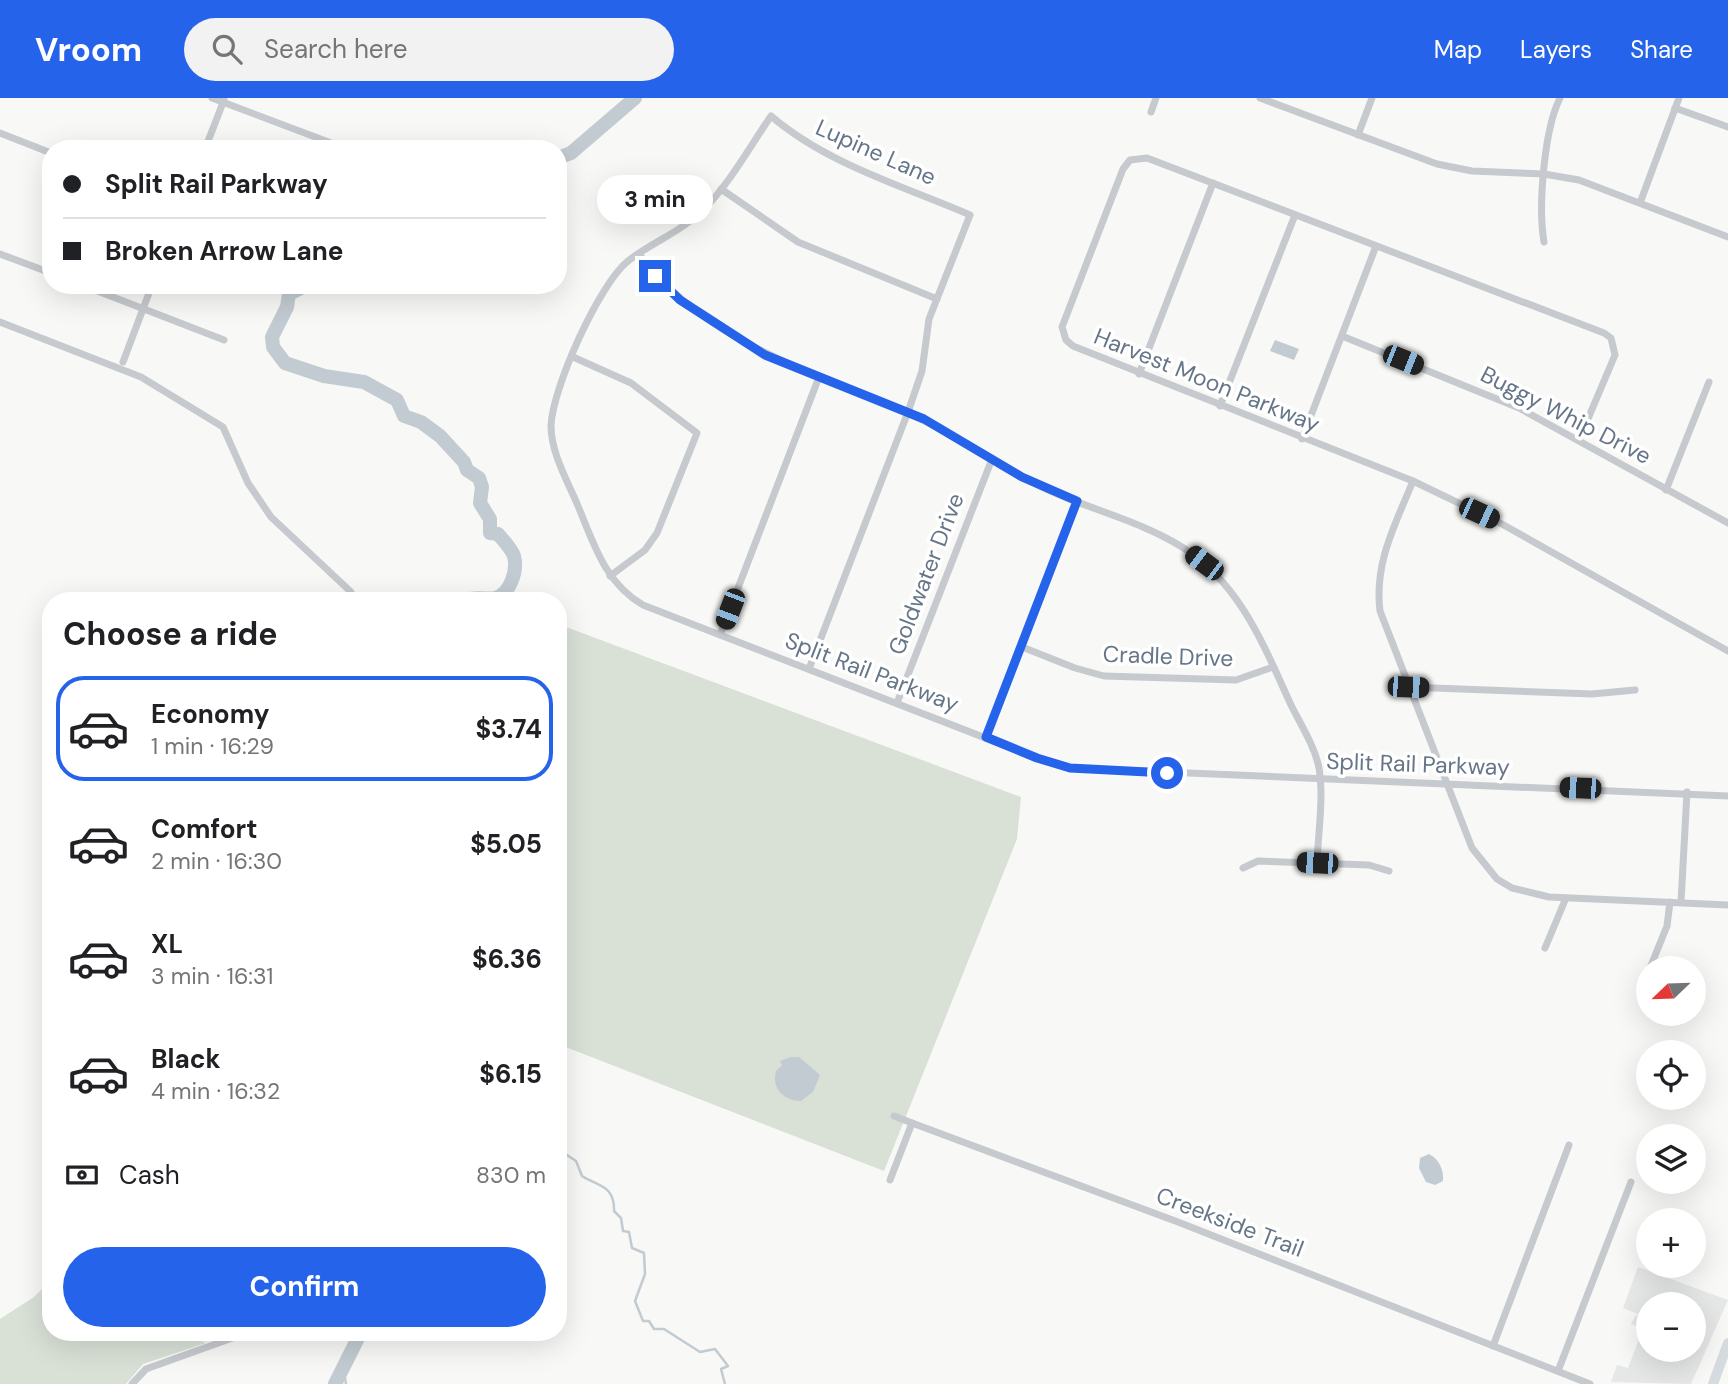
<!DOCTYPE html>
<meta charset="utf-8">
<style>
body{margin:0;font-family:"DM Sans",sans-serif;background:#f2f2f2;color:#202124;height:100vh;display:flex;flex-direction:column;font-size:26px;white-space:nowrap}
*{box-sizing:border-box;margin:0}
p{font-size:23px;color:#757577}
.icon{flex:none;width:38px;height:38px;fill:none;stroke:currentColor;stroke-width:2;stroke-linecap:round;stroke-linejoin:round}
.map{position:relative;flex:1;overflow:hidden}
.sheet{position:absolute;left:42px;top:494px;width:525px;height:749px;display:flex;flex-direction:column;background:#fff;border-radius:28px;box-shadow:0 7px 28px #0002}
.sheet>*{flex:none}
.banner{position:absolute;left:42px;top:42px;width:525px;height:154px;border-radius:28px;box-shadow:0 7px 28px #0002;display:grid;align-content:center;height:154px;padding:0 21px;background:#fff}
.needle{width:46px;rotate:247deg}
.buttons{position:absolute;left:1636px;top:858px;display:grid;gap:14px}
.buttons a{display:grid;place-items:center;width:70px;height:70px;border-radius:50%;background:#fff;box-shadow:0 7px 28px #0002;font-size:35px}
.end{position:absolute;width:32px;height:32px;margin:-16px;border:9px solid #2563eb;background:#fff;box-shadow:0 0 0 4px #fff}
.from{border-radius:50%}
.bubble{position:absolute;height:49px;border-radius:24px;background:#fff;box-shadow:0 7px 28px #0002;font-size:23px;font-weight:700;line-height:49px;text-align:center}
.car{position:absolute;width:21px;height:42px;margin:-21px -10px;border-radius:9px;box-shadow:0 0 5px 2px #0007;background:linear-gradient(#222 24%,#8ab4d8 0 40%,#222 0 76%,#8ab4d8 0 86%,#222 0)}
.banner b{display:flex;align-items:center;gap:24px;height:66px;font-size:26px}
.banner b+b{border-top:2px solid #e0e0e0}
.banner i{width:18px;height:18px;background:#202124}
ul{padding:0;list-style:none}
li{display:flex;align-items:center;gap:21px;height:105px;margin:0 14px 10px;padding:0 7px;border:4px solid transparent;border-radius:28px}
li div{flex:1}
li b{display:block;font-size:26px}
li em{font-style:normal;font-weight:700}
li.current{border-color:#2563eb}
li>.icon{width:63px;height:63px;stroke-width:1.5}
h2{padding:0 21px;font-size:32px;line-height:84px}
.pay{display:flex;align-items:center;gap:18px;height:77px;padding:0 21px;font-size:26px}
.pay p{margin-inline-start:auto}
.action{display:flex;gap:14px;margin-top:auto;padding:14px 21px}
.action a{flex:1;height:80px;border-radius:42px;background:#2563eb;color:#fff;font-size:28px;font-weight:700;line-height:80px;text-align:center}
header{display:flex;align-items:center;gap:42px;box-sizing:border-box;height:98px;padding:0 35px;background:#2563eb;color:#fff}
header strong{font-size:33px}
nav{display:flex;gap:38px;margin-inline-start:auto;font-size:24px}
.search{width:490px;height:63px;background:#f2f2f2;display:flex;align-items:center;gap:18px;box-sizing:border-box;padding:0 24px;border-radius:38px;color:#757577;font-size:26px}
.map>svg:first-child{display:block}
</style>
<header>
<strong>Vroom</strong>
<div class="search"><svg class="icon" aria-label="search" viewBox="0 0 24 24"><circle cx="10" cy="10" r="6"/><path d="M15 15l6 6"/></svg>Search here</div>
<nav><a>Map</a><a>Layers</a><a>Share</a></nav>
</header>
<div class="map">
<svg width="1728" height="1286" viewBox="0 0 1728 1286">
<rect width="100%" height="100%" fill="#f8f8f6"/>
<path fill="#e6e7e7" d="M1638,1169l90,33 -37,84 -80,-2 6,-17 11,3 15,-39 -12,-5 5,-9 12,4v30h46v-45h-46v14l-25,-10z"/>
<g fill="#d9e1d7">
<path d="M558,526l463,173 -4,42 -133,332 -326,-127z"/>
<path d="M51,1182v52h127l28,11 -63,21 -17,20h-126v-65l34,-22z"/>
</g>
<g fill="#c2cbd1">
<path d="M1275,242l24,9 -5,11 -24,-9z"/>
<path d="M791,959h8l21,18 -7,17 -12,9c-17,0 -30,-13 -25,-30l6,-6 -2,-4z"/>
<path d="M1429,1056c10,5 15,16 14,27l-8,4 -9,-3 -7,-14 1,-10z"/>
</g>
<g fill="none" stroke-linecap="round" stroke-linejoin="round">
<g stroke="#c2cbd1" stroke-width="2.5">
<path d="M558,1051l18,12 6,15c15,10 33,9 32,35l7,7 2,13 6,1 3,16 12,5 1,21 -10,27 8,20h6l5,8h10l36,23 15,-3 13,17 -7,3 4,15"/>
<path d="M343,1268l3,18"/>
</g>
<g stroke="#c2cbd1" stroke-width="14">
<path d="M558,60l13,-5 64,-55"/>
<path d="M307,187l-18,9 -2,13 -15,30 1,10 12,16 39,13 40,6 33,18 7,16 17,6 19,14 24,26 3,8 12,8 3,9 -2,16 10,16v14l8,1c5,6 13,14 16,22 4,15 -4,38 -19,42 -9,2 -18,-2 -27,2"/>
<path d="M335,1286l26,-52"/>
</g>
<g stroke="#c6c9cd" stroke-width="7">
<path d="M212,0l135,51"/>
<path d="M1260,0l177,66 35,7 72,3 35,6 149,57"/>
<path d="M1675,10l53,19"/>
<path d="M1151,14l5,-14"/>
<path d="M0,35l51,20"/>
<path d="M1358,37l14,-37"/>
<path d="M205,51l19,-49"/>
<path d="M721,91l77,53 139,57"/>
<path d="M1640,105l39,-105"/>
<path d="M1544,144c-6,-35 0,-112 16,-144"/>
<path d="M0,156l51,19"/>
<path d="M639,156c61,82 158,113 249,150 55,22 101,57 154,83 45,22 97,33 140,60 58,36 82,99 109,158 10,20 24,42 28,63 5,30 -1,65 -2,95"/>
<path d="M82,187l142,55"/>
<path d="M0,224l141,55 82,50 25,56 23,34 79,74 6,9"/>
<path d="M1342,238l177,72 209,115"/>
<path d="M573,259l58,26 66,50 -40,100 -12,17 -35,26"/>
<path d="M123,264l29,-77"/>
<path d="M1139,276l74,-191"/>
<path d="M1220,308l75,-191"/>
<path d="M1302,341l74,-193"/>
<path d="M1579,342l36,-85 -4,-17 -7,-5 -457,-175 -17,2 -7,9 -61,158 4,13 7,6 340,135 87,42 228,128"/>
<path d="M1413,383c-18,44 -39,82 -33,130l92,237 25,31 15,9 37,9 179,8"/>
<path d="M1666,392l43,-108"/>
<path d="M720,537l99,-258"/>
<path d="M1022,549l53,21 29,8 132,4 37,-13"/>
<path d="M809,571l99,-257 14,-41 7,-52 41,-104c-67,-29 -143,-51 -199,-99 -22,32 -43,71 -72,98 -21,19 -48,29 -71,47 -29,23 -76,128 -77,165 0,27 17,56 27,80 16,38 27,77 65,99l394,153 33,10 658,28"/>
<path d="M1408,589l184,7 43,-4"/>
<path d="M897,605l95,-244"/>
<path d="M986,639l91,-236"/>
<path d="M1243,770l15,-7 111,4 20,6"/>
<path d="M1681,804l6,-110"/>
<path d="M1545,850l21,-50"/>
<path d="M1650,870l17,-42 3,-24"/>
<path d="M1643,890l5,-15"/>
<path d="M894,1018l18,7"/>
<path d="M890,1082l22,-57 266,99 412,162"/>
<path d="M1493,1248l76,-201"/>
<path d="M1558,1273l73,-189"/>
<path d="M132,1286l14,-15 103,-37"/>
</g>
<path stroke="#d6dbe0" stroke-width="10" d="M1713,1286l15,-41"/>
</g>
<g fill="none" stroke-linecap="round" stroke-linejoin="round">
<path stroke="#2563eb" stroke-width="9" d="M655,178l25,24 85,55 159,64 98,58 55,24 -91,236 51,21 33,10 97,5"/>
</g>
<g text-anchor="middle" stroke-width="7" stroke-linejoin="round" paint-order="stroke">
<g font-size="23" fill="#667688" stroke="#fff">
<text transform="translate(876 54) rotate(24)" y="8">Lupine Lane</text>
<text transform="translate(1207 282) rotate(22)" y="8">Harvest Moon Parkway</text>
<text transform="translate(1566 317) rotate(27)" y="8">Buggy Whip Drive</text>
<text transform="translate(926 476) rotate(-69)" y="8">Goldwater Drive</text>
<text transform="translate(1168 558) rotate(2)" y="8">Cradle Drive</text>
<text transform="translate(872 574) rotate(21)" y="8">Split Rail Parkway</text>
<text transform="translate(1418 666) rotate(2)" y="8">Split Rail Parkway</text>
<text transform="translate(1230 1124) rotate(21)" y="8">Creekside Trail</text>
</g>
</g>
</svg>
<div class="buttons">
<a><svg class="needle" viewBox="-14 -14 28 28"><path d="M0-13l5 13h-10z" fill="#e53935"/><path d="M0 13l5-13h-10z" fill="#757577"/></svg></a>
<a><svg class="icon" aria-label="locate" viewBox="0 0 24 24"><circle cx="12" cy="12" r="6"/><path d="M12 2v4M12 18v4M2 12h4M18 12h4"/></svg></a>
<a><svg class="icon" aria-label="layers" viewBox="0 0 24 24"><path d="M12 4l9 5-9 5-9-5zM3 14l9 5 9-5"/></svg></a>
<a>+</a>
<a>−</a>
</div>
<i class="end from" style="left:1167px;top:675px"></i>
<i class="end" style="left:655px;top:178px"></i>
<div class="bubble" style="left:597px;top:77px;width:116px">3 min</div>
<i class="car" style="left:1403px;top:262px;rotate:112deg"></i>
<i class="car" style="left:1479px;top:415px;rotate:115deg"></i>
<i class="car" style="left:1204px;top:465px;rotate:307deg"></i>
<i class="car" style="left:730px;top:511px;rotate:201deg"></i>
<i class="car" style="left:1408px;top:589px;rotate:92deg"></i>
<i class="car" style="left:1580px;top:690px;rotate:272deg"></i>
<i class="car" style="left:1317px;top:765px;rotate:272deg"></i>
<div class="banner">
<b><i class="from"></i>Split Rail Parkway</b>
<b><i></i>Broken Arrow Lane</b>
</div>
<section class="sheet">
<h2>Choose a ride</h2>
<ul>
<li class="current"><svg class="icon" aria-label="car" viewBox="0 0 24 24"><path d="M5 17H2v-5l4-1 3-4h7l3 4 3 1v5h-3M9 17h6M6 11h13"/><circle cx="7" cy="17" r="2"/><circle cx="17" cy="17" r="2"/></svg><div><b>Economy</b><p>1 min · 16:29</p></div><em>$3.74</em></li>
<li><svg class="icon" aria-label="car" viewBox="0 0 24 24"><path d="M5 17H2v-5l4-1 3-4h7l3 4 3 1v5h-3M9 17h6M6 11h13"/><circle cx="7" cy="17" r="2"/><circle cx="17" cy="17" r="2"/></svg><div><b>Comfort</b><p>2 min · 16:30</p></div><em>$5.05</em></li>
<li><svg class="icon" aria-label="car" viewBox="0 0 24 24"><path d="M5 17H2v-5l4-1 3-4h7l3 4 3 1v5h-3M9 17h6M6 11h13"/><circle cx="7" cy="17" r="2"/><circle cx="17" cy="17" r="2"/></svg><div><b>XL</b><p>3 min · 16:31</p></div><em>$6.36</em></li>
<li><svg class="icon" aria-label="car" viewBox="0 0 24 24"><path d="M5 17H2v-5l4-1 3-4h7l3 4 3 1v5h-3M9 17h6M6 11h13"/><circle cx="7" cy="17" r="2"/><circle cx="17" cy="17" r="2"/></svg><div><b>Black</b><p>4 min · 16:32</p></div><em>$6.15</em></li>
</ul>
<div class="pay"><svg class="icon" aria-label="cash" viewBox="0 0 24 24"><path d="M3 7h18v10H3z"/><circle cx="12" cy="12" r="2"/></svg>Cash<p>830 m</p></div>
<div class="action"><a>Confirm</a></div>
</section>
</div>
